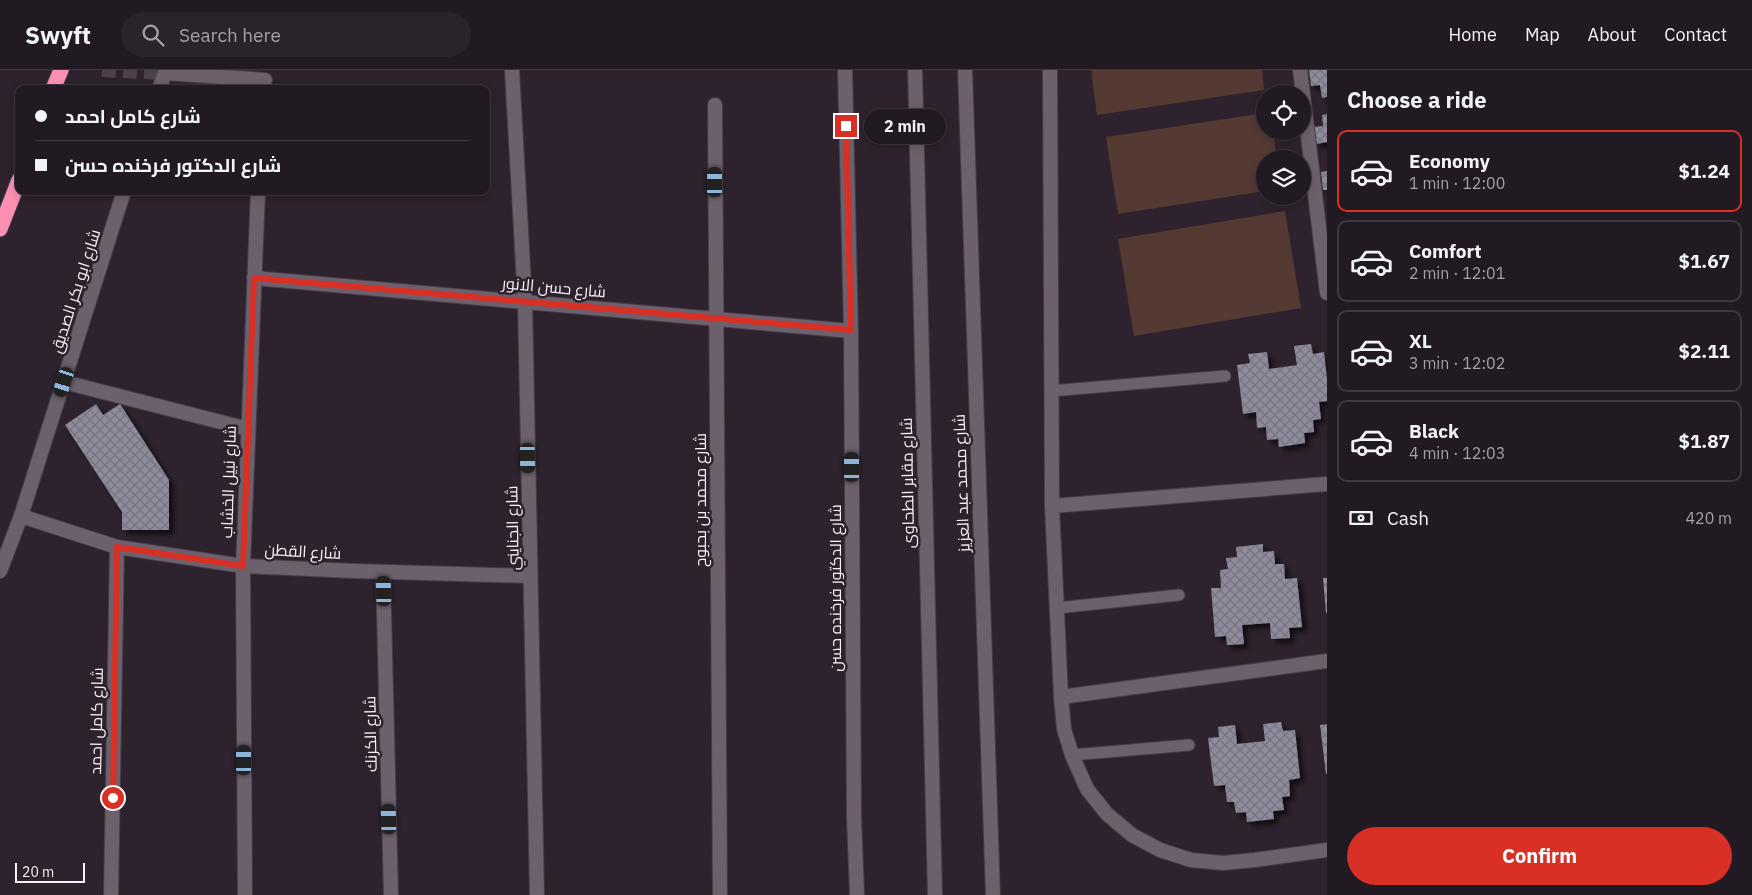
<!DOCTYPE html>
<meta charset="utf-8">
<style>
body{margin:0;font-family:"IBM Plex Sans",Cairo,sans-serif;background:#2a232a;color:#f1f3f6;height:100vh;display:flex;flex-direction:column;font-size:19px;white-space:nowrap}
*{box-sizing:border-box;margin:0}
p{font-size:16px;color:#a2a1a5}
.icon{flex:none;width:28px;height:28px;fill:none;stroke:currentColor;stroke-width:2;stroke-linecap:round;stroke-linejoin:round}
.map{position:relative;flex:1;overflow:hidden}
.details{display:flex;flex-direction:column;background:#221a22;width:425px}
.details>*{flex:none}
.guide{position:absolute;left:15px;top:15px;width:475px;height:110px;border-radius:10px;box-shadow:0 2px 8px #0003,0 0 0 1px #3f3840;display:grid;align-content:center;height:110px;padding:0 20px;background:#221a22}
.fabs{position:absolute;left:1256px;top:15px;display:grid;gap:10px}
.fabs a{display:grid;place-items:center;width:55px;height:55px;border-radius:50%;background:#221a22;box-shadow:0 2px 8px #0003,0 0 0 1px #3f3840;font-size:25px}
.scale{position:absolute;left:15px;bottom:12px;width:70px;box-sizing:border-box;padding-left:5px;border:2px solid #f8f0f8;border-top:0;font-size:14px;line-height:18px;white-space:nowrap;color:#f8f0f8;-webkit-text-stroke:4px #2d222d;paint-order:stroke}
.end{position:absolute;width:22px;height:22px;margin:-11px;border:6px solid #d93025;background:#fff;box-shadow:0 0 0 2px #fff}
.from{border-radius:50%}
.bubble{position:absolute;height:35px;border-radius:18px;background:#221a22;box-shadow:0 2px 8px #0003,0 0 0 1px #3f3840;font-size:16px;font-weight:700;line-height:35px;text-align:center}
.car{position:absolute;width:15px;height:30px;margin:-15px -8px;border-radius:6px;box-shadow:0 0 4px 1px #0007;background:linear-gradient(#222 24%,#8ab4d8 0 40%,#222 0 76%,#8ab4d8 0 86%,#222 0)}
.guide b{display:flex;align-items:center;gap:18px;height:48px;font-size:19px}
.guide b+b{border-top:1px solid #3f3840}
.guide i{width:12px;height:12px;background:#f1f3f6}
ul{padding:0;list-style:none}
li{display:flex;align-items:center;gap:15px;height:82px;margin:0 10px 8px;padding:0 10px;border:2px solid #3f3840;border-radius:10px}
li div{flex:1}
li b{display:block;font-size:19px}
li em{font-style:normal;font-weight:700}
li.on{border-color:#d93025}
li>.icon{width:45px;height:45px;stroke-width:1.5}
h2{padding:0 20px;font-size:22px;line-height:60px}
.pay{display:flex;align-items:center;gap:12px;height:55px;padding:0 20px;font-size:19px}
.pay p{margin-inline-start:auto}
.primary-button{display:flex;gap:10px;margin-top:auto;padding:10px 20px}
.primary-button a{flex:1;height:58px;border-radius:30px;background:#d93025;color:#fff;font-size:20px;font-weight:700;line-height:58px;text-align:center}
header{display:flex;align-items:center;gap:30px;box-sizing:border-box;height:70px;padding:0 25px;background:#221a22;border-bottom:1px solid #3f3840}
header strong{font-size:24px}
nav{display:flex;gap:28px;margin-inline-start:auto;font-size:18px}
.search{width:350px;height:45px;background:#2a232a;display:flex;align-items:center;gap:12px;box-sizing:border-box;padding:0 18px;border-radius:28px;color:#a2a1a5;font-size:19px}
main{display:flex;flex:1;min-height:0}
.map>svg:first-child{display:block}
</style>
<header>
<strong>Swyft</strong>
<div class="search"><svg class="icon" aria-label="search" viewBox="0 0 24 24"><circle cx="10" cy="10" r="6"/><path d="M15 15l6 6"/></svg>Search here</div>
<nav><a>Home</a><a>Map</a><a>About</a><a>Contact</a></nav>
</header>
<main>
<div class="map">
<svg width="1327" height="825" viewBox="0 0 1327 825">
<defs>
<pattern id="building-cross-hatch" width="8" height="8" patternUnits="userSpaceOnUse" patternTransform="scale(1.25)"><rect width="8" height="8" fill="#8e8b9c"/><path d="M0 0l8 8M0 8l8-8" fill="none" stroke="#76747f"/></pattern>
<filter id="shadow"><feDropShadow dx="4.5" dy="4.5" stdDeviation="2.5" flood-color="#0009"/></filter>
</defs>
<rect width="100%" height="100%" fill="#2d222d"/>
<g fill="#553933">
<path d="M1091,0h171l2,20 -167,25z"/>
<path d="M1265,43v18h8l4,28h-12v32l-147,23 -12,-77z"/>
<path d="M1285,141l16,97 -167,28 -16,-97z"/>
</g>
<g fill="url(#building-cross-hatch)" filter="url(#shadow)">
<path d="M1309,0h18v27l-5,1 -2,-13 -9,1z"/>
<path d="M1327,44v28l-11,2 -3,-17 10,-1 -1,-11z"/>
<path d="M1327,101v19h-4l-2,-18z"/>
<path d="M1311,274l2,10 11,-2 3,27v22l-8,1 2,17 -8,1 1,12 -10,1 1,10 -26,4 -1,-8 -11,1 -1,-13 -9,1 -1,-16 -13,2 -6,-49 13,-2 -2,-9 19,-2 2,17 28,-4 -3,-19z"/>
<path d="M96,334l7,11 17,-11 49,76v50h-47v-18l-57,-87z"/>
<path d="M1263,474v8l11,-1 1,13h9l1,15 12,-1 5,49 -13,1 1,10 -19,1 -1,-16 -28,2 2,19 -17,1 -1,-9 -11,1 -4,-49h10l-1,-18 8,-1 -2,-11 11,-1 -1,-10z"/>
<path d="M1323,508h4v35h-1z"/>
<path d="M1281,652l2,9 12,-1 5,48 -11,2 1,16 -8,1 2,13 -11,1 1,8 -27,3 -1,-10 -10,1 -2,-11h-7l-2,-17 -11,1 -6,-48 11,-1 -1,-10 17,-2 2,19 28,-3 -2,-17z"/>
<path d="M1327,654v50h-1l-6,-49z"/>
</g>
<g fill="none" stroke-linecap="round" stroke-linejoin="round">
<path stroke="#4b414b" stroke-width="14" stroke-dasharray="14 7" stroke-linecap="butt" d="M102,0l63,3"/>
<g stroke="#473d47" stroke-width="13">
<g id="service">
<path d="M1051,321l174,-15"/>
<path d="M1057,538l122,-13"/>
<path d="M1072,685l117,-10"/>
</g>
</g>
<g stroke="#473d47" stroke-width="16">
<g id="minor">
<path d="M512,0l13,232 12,593"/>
<path d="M845,0l6,261 3,487 3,77"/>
<path d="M915,0l20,825"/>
<path d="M965,0l28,825"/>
<path d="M1050,0l2,436 9,191 3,32 8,26 15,34 20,25 25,21 28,15 31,10 32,3 32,-3 72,-10"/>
<path d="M1300,0l27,223"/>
<path d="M165,3l100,7"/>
<path d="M159,19l7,-19"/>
<path d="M715,35l5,790"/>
<path d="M254,208l597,53"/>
<path d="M64,312l184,47"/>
<path d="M1052,436l275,-22"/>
<path d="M21,446l96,31 126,19 112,5 175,5"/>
<path d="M0,501l21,-55 103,-325"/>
<path d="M383,502l8,323"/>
<path d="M1061,627l266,-36"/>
<path d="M111,825l6,-348"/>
<path d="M245,825l-2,-329 15,-375"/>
</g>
</g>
<g stroke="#473d47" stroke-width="17">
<g id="motorway">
<path d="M53,19l8,-19"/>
<path d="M0,159l19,-49"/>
</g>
</g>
<use href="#service" stroke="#6d606d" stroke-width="11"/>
<use href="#minor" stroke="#6d606d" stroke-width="14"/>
<use href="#motorway" stroke="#fb90b2" stroke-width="15"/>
</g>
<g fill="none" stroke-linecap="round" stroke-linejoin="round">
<path stroke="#d93025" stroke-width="6" d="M113,728l4,-251 126,19 11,-288 597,52 -5,-204"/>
</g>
<g text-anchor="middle" stroke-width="5" stroke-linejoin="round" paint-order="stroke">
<g font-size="16" fill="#f8f0f8" stroke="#2d222d">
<text transform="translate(554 217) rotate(5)" y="6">شارع حسن الانور</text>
<text transform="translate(75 221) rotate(-72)" y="6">شارع ابو بكر الصديق</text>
<text transform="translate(228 412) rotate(-88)" y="6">شارع نبيل الخشاب</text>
<text transform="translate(907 413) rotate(-91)" y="6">شارع مقابر الطحاوى</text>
<text transform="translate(961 413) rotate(-92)" y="6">شارع محمد عبد العزيز</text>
<text transform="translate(700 430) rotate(-90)" y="6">شارع محمد بن بحبوح</text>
<text transform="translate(512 458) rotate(-91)" y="6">شارع الجنايني</text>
<text transform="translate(303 481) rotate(3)" y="6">شارع القطن</text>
<text transform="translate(835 518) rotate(-90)" y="6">شارع الدكتور فرخنده حسن</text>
<text transform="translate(96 651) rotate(-89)" y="6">شارع كامل احمد</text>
<text transform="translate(370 664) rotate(-91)" y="6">شارع الكرنك</text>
</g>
</g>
</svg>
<div class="fabs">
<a><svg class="icon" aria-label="locate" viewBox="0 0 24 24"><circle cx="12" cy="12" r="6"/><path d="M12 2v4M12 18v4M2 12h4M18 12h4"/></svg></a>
<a><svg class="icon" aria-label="layers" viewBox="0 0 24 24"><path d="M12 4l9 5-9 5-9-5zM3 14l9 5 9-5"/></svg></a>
</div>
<div class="scale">20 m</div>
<i class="end from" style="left:113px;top:728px"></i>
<i class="end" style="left:846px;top:56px"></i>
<div class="bubble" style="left:864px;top:39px;width:82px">2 min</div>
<i class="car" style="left:715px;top:112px;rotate:0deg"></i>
<i class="car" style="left:64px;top:312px;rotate:198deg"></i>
<i class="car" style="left:528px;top:388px;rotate:179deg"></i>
<i class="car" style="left:852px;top:397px;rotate:0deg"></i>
<i class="car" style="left:384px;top:521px;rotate:358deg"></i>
<i class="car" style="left:244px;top:690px;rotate:0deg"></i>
<i class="car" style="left:389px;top:749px;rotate:358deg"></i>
<div class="guide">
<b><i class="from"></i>شارع كامل احمد</b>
<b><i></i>شارع الدكتور فرخنده حسن</b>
</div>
</div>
<section class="details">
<h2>Choose a ride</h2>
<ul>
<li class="on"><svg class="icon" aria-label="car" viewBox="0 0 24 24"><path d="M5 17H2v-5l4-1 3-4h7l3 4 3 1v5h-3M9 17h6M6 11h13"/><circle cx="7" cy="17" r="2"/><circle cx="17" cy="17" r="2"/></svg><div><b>Economy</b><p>1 min · 12:00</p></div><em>$1.24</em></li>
<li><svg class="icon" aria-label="car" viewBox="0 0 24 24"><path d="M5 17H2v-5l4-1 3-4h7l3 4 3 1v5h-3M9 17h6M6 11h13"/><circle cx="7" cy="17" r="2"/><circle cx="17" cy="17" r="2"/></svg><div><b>Comfort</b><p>2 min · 12:01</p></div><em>$1.67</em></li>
<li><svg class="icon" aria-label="car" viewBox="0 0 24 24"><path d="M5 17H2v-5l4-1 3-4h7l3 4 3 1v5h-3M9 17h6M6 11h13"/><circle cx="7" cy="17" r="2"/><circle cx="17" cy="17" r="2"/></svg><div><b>XL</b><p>3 min · 12:02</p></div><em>$2.11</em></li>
<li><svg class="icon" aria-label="car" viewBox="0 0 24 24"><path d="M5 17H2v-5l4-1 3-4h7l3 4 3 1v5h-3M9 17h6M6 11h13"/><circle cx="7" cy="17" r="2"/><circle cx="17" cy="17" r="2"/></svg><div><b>Black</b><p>4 min · 12:03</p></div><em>$1.87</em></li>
</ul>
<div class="pay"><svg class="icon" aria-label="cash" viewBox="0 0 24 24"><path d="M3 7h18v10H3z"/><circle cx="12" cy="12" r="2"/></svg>Cash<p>420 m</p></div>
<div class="primary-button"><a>Confirm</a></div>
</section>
</main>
